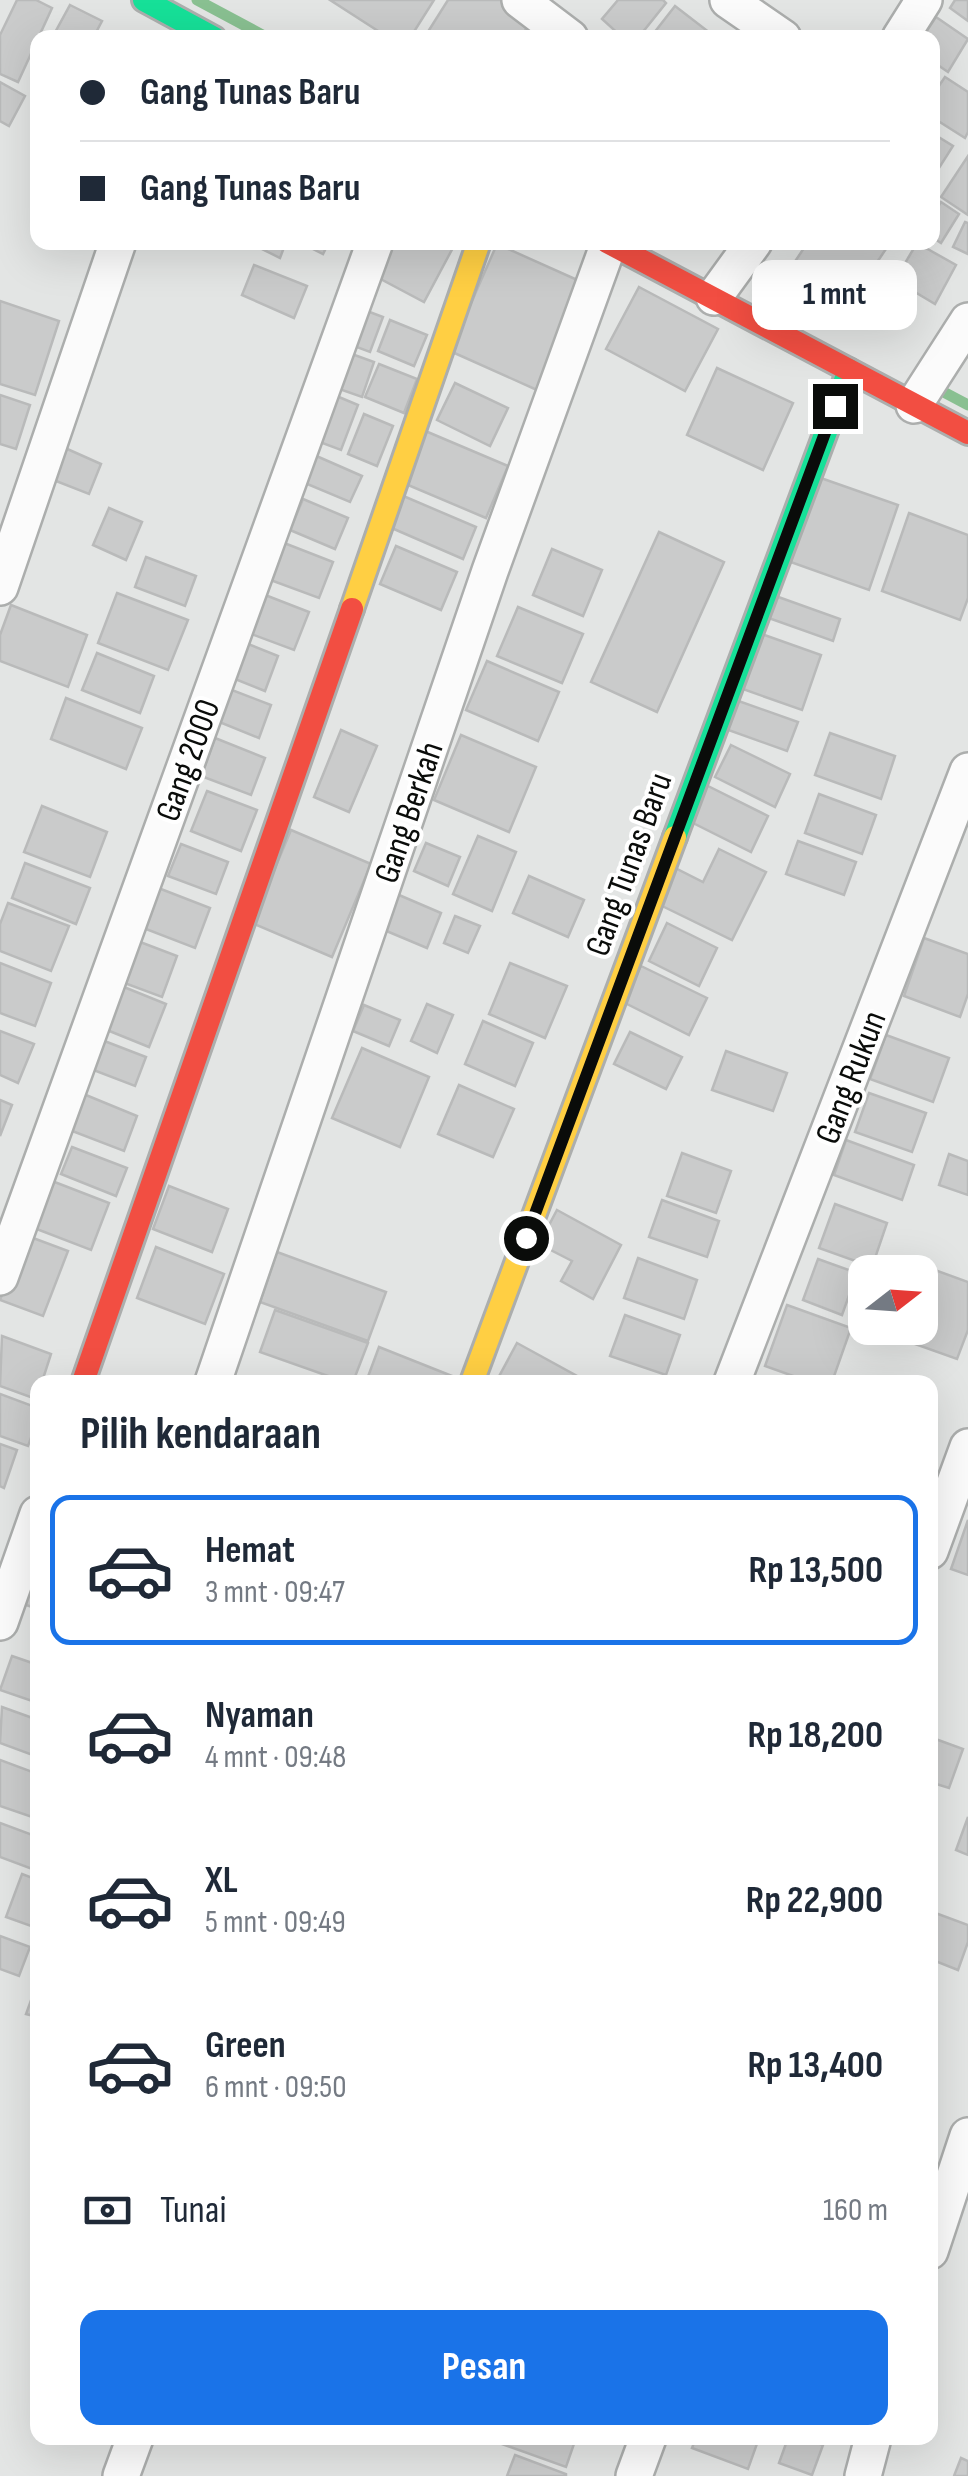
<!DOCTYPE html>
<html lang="id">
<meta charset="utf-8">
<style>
body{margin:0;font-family:"Sofia Sans Condensed",sans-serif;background:#f6f6f7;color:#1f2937;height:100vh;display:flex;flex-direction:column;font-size:38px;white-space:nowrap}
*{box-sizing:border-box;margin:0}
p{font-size:32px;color:#747a83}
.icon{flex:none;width:55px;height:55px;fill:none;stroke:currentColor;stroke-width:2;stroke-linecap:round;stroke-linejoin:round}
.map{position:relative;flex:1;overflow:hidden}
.drawer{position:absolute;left:30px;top:1375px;width:908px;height:1070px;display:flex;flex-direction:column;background:#fff;border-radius:20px;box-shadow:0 10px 40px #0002}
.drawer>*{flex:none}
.banner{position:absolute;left:30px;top:30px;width:910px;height:220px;border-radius:20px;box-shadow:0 10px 40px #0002;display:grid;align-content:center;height:220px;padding:0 50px;background:#fff}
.needle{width:65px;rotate:73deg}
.controls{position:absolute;left:848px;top:1255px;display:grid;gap:20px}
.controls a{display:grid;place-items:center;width:90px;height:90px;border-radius:20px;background:#fff;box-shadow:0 10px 40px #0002;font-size:50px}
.end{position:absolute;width:45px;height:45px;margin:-22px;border:12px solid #0a0c0a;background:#fff;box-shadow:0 0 0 5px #fff}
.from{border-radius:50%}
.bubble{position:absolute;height:70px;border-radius:20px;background:#fff;box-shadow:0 10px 40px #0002;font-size:32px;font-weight:700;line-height:70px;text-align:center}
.banner b{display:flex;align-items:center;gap:35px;height:95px;font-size:38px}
.banner b+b{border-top:2px solid #e0e1e3}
.banner i{width:25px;height:25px;background:#1f2937}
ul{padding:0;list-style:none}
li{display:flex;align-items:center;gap:30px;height:150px;margin:0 20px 15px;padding:0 30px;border:5px solid transparent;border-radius:20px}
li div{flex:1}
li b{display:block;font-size:38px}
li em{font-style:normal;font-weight:700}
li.selected{border-color:#1a73e8}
li>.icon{width:90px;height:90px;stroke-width:1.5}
h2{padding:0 50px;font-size:45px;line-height:120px}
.pay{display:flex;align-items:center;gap:25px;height:110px;padding:0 50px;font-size:38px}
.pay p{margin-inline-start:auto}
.button{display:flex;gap:20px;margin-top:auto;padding:20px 50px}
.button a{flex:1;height:115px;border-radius:20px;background:#1a73e8;color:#fff;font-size:40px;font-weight:700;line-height:115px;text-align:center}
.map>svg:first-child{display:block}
</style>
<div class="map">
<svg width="968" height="2476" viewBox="0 0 968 2476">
<rect width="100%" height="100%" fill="#e3e5e4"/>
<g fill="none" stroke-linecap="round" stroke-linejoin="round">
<g stroke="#89c091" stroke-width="11">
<path d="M197,0l71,38"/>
<path d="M936,388l32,17"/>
</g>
</g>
<g fill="#cacbcb" stroke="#b9baba" stroke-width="2.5">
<path d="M17,0h19l16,8 -34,74 -18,-8v-39z"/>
<path d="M330,0h104l-24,38h-21z"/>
<path d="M448,0h54l30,20 -12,18h-96z"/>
<path d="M618,0h45l3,3 -28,35h-15l-21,-19z"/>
<path d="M955,0h13v21l-18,-13z"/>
<path d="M70,5l32,16 -9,17h-41z"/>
<path d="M675,6l39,30 -1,2h-63z"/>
<path d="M936,17l32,22 -20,33 -16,-11v-23h-10z"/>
<path d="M945,77l23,15v40l-3,6 -33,-21v-21z"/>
<path d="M0,82l25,14 -16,30 -9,-5z"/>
<path d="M932,133l21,13 -21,33z"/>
<path d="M968,156v59l-27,-18z"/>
<path d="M941,202l18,12 -18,29 -9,-6v-21z"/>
<path d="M965,222l3,1v31l-15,-7z"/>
<path d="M248,242h38l-6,16z"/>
<path d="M299,242h30l-6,12z"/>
<path d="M393,242h63l-32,60 -49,-26z"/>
<path d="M808,242h81l1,1 -50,74 -56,-39z"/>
<path d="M917,243l39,22 -21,39 -40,-24z"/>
<path d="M497,244l87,39 -47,107 -87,-39z"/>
<path d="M254,265l53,21 -13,32 -52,-23z"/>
<path d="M639,287l79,42 -33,62 -79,-42z"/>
<path d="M0,301l59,20 -24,74 -35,-11z"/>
<path d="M359,308l24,9 -13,35 -24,-9z"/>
<path d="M390,320l37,15 -13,31 -36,-15z"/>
<path d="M338,349l36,13 -12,35 -37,-13z"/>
<path d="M379,364l38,15 -13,34 -39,-16z"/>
<path d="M717,368l76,35 -30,67 -76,-35z"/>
<path d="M455,383l53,25 -18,38 -53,-26z"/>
<path d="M327,392l31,13 -17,45 -32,-12z"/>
<path d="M0,395l30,10 -14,44 -16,-5z"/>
<path d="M364,414l29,12 -16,40 -29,-12z"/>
<path d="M423,430l85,36 -22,52 -85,-36z"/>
<path d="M65,448l36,16 -12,30 -38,-15z"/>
<path d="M305,451l57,25 -12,26 -57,-24z"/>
<path d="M815,476l83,29 -29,85 -84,-30z"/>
<path d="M401,495l75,32 -13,32 -76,-33z"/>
<path d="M303,499l45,19 -13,31 -45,-19z"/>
<path d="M109,508l33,14 -16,38 -33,-15z"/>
<path d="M909,513l59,22v63l-8,22 -78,-29z"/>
<path d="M659,532l65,30 -67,150 -66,-30z"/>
<path d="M279,541l54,21 -14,36 -54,-20z"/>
<path d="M396,546l61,26 -16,38 -61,-26z"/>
<path d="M552,549l50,21 -19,46 -50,-21z"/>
<path d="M146,557l50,19 -11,30 -50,-19z"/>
<path d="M117,593l71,27 -20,50 -70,-27z"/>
<path d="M260,593l49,19 -15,38 -48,-18z"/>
<path d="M770,594l70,25 -7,22 -70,-25z"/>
<path d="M11,605l76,30 -19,52 -68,-26v-26z"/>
<path d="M518,607l65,27 -21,49 -65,-27z"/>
<path d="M759,633l62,22 -19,55 -62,-22z"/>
<path d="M238,640l40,16 -13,35 -40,-16z"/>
<path d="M97,653l57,23 -14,37 -58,-23z"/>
<path d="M487,661l72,31 -21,49 -72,-31z"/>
<path d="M224,687l47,18 -12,33 -47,-19z"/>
<path d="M66,698l76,30 -16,41 -75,-30z"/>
<path d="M730,698l68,24 -11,29 -67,-24z"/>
<path d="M341,730l36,16 -28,66 -35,-15z"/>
<path d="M830,733l65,23 -14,43 -66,-24z"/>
<path d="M461,735l75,32 -27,65 -75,-32z"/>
<path d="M215,738l50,20 -14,37 -50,-19z"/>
<path d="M731,745l59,29 -15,33 -60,-30z"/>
<path d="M704,784l64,32 -17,36 -64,-32z"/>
<path d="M207,791l50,19 -16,41 -50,-20z"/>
<path d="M819,794l57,21 -14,39 -57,-21z"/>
<path d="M42,806l65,26 -17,45 -66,-25z"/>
<path d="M291,830l80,34 -39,93 -80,-34z"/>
<path d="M478,836l38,16 -24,59 -39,-17z"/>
<path d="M798,841l58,21 -12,33 -58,-21z"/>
<path d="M426,843l34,14 -12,29 -34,-15z"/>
<path d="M181,844l47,18 -12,32 -48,-18z"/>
<path d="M719,849l47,23 -34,68 -76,-37 17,-36 30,15z"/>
<path d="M25,863l65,25 -14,36 -64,-26z"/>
<path d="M529,876l55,24 -16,37 -55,-24z"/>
<path d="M148,884l62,24 -15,40 -62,-24z"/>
<path d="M392,892l49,21 -14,35 -50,-21z"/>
<path d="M8,903l61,23 -18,45 -51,-20v-27z"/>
<path d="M455,916l25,10 -12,27 -24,-10z"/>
<path d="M667,923l50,25 -18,38 -50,-25z"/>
<path d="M127,937l50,19 -15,41 -51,-19z"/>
<path d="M924,938l44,16v40l-8,23 -56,-21z"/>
<path d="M0,963l51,20 -16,43 -35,-13z"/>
<path d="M510,963l57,23 -22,52 -56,-24z"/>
<path d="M641,966l66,32 -18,37 -66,-33z"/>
<path d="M114,983l52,21 -17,43 -52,-21z"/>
<path d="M427,1004l26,11 -16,38 -26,-12z"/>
<path d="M364,1005l36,15 -11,26 -36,-15z"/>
<path d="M483,1021l50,22 -18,43 -50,-22z"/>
<path d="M0,1031l34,13 -16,39 -18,-8z"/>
<path d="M630,1032l52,25 -16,32 -52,-25z"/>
<path d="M886,1035l63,23 -16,44 -63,-23z"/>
<path d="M94,1037l52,20 -11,29 -52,-20z"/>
<path d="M362,1048l67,29 -29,70 -68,-29z"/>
<path d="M726,1051l61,22 -14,38 -61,-21z"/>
<path d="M459,1085l55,24 -21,48 -55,-23z"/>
<path d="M81,1093l56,23 -13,35 -57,-22z"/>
<path d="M869,1093l57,20 -14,39 -57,-20z"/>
<path d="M0,1100l12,5 -12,31z"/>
<path d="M846,1140l68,25 -12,35 -68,-25z"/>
<path d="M72,1147l55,21 -11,28 -55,-22z"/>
<path d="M682,1153l49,18 -15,42 -49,-17z"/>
<path d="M949,1154l19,7v34l-29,-10z"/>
<path d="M52,1181l57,22 -18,47 -57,-22z"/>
<path d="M169,1186l59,23 -16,43 -59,-23z"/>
<path d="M662,1200l57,21 -12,36 -58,-20z"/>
<path d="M835,1204l52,19 -15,44 -53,-19z"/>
<path d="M557,1210l64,35 -28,54 -32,-18 11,-20 -33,-17z"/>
<path d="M25,1235l43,16 -25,65 -43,-16z"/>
<path d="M156,1247l68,27 -19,50 -68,-26z"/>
<path d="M277,1252l109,40 -18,49 -108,-39z"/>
<path d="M899,1257l69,25v48l-11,29 -84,-30 47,-1v-56h-27z"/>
<path d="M638,1258l59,22 -13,39 -60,-21z"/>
<path d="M818,1259l39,14 -15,42 -39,-15z"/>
<path d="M787,1305l64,23 -19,54h-22l-45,-16z"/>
<path d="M275,1310l93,33 -15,39h-8l-85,-30z"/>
<path d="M625,1315l55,20 -14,40 -56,-19z"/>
<path d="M2,1336l49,18 -9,28h-4l-2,17 -36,-13z"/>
<path d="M517,1343l60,33 -4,6h-77z"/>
<path d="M379,1347l83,33 -1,2h-95z"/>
<path d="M0,1394l38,14v11l-10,27 -28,-10z"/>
<path d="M0,1444l17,6 -13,38 -4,-2z"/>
<path d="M968,1520v55l-17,-6z"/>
<path d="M38,1561v48l-15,-5z"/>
<path d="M12,1656l26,9v38l-38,-13z"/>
<path d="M2,1707l36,13v37l-38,-14z"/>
<path d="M930,1737l33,12 -14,39 -19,-6z"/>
<path d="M0,1760l38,14v45l-38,-13z"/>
<path d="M968,1817v38l-12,-5z"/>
<path d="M0,1823l38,14 -3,33 -35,-13z"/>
<path d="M22,1874l16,6v28l-7,18 -25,-9z"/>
<path d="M930,1911l38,14v17l-10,28 -28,-11z"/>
<path d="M0,1936l30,11 -11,29 -19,-7z"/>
<path d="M38,1981v36l-12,-3z"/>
<path d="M505,2438h71l-10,29 -64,-23z"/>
<path d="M696,2438h63l-11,31 -56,-21z"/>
<path d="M788,2438h15l20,7 -11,30 -33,-12z"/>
<path d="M515,2455l51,19v2h-59z"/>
<path d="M961,2458l7,3v15h-14z"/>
</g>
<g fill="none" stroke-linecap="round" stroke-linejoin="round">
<g stroke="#acaead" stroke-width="40">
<g id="street">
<path d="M520,0l50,38"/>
<path d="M728,0l55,38"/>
<path d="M900,38l24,-38"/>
<path d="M714,297l40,-55"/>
<path d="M914,405l54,-84"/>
<path d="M0,587l118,-345"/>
<path d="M0,1277l375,-1035"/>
<path d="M213,1382l277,-811 119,-328"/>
<path d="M732,1382l236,-611"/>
<path d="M930,1551l38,-104"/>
<path d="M0,1622l38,-108"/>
<path d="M930,2251l38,-115"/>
<path d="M121,2476l14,-38"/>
<path d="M634,2476l14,-38"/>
<path d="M863,2476l10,-38"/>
</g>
</g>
<g stroke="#acaead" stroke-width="28">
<g id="fast">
<path d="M144,0l70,38"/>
<path d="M675,837l174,-467"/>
</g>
</g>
<g stroke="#acaead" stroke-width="28">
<g id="slow">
<path d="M352,609l127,-367"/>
<path d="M472,1382l203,-545"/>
</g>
</g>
<g stroke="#acaead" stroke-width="28">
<g id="jam">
<path d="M607,242l361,191"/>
<path d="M83,1382l269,-773"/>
</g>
</g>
<use href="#street" stroke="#fbfbfb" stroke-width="35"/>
<use href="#fast" stroke="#16e098" stroke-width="22"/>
<use href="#slow" stroke="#ffcf43" stroke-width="22"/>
<use href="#jam" stroke="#f24e42" stroke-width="22"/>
</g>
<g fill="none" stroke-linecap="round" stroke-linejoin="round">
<path stroke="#0a0c0a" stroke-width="12" d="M526,1238l309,-832"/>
</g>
<g text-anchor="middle" stroke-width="8" stroke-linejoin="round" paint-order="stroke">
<g font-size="35" fill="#0a0c0a" stroke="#fff">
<text transform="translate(187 760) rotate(-70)" y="12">Gang 2000</text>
<text transform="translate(408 812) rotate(-71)" y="12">Gang Berkah</text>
<text transform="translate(628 864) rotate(-70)" y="12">Gang Tunas Baru</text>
<text transform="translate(850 1077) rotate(-69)" y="12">Gang Rukun</text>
</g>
</g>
</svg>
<div class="controls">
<a><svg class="needle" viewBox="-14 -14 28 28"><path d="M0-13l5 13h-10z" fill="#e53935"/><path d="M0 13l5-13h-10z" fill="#747a83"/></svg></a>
</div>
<i class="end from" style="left:526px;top:1238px"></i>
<i class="end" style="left:835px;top:406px"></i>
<div class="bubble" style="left:752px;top:260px;width:165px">1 mnt</div>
<div class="banner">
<b><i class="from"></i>Gang Tunas Baru</b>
<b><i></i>Gang Tunas Baru</b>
</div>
<section class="drawer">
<h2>Pilih kendaraan</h2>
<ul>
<li class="selected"><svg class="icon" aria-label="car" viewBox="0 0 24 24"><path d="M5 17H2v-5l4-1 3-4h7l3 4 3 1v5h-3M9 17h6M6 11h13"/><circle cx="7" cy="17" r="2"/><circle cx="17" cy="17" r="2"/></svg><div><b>Hemat</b><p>3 mnt · 09:47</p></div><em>Rp 13,500</em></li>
<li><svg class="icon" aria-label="car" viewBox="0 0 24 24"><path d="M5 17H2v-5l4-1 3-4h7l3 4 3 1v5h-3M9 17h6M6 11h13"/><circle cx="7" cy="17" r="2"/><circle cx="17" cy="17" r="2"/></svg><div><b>Nyaman</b><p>4 mnt · 09:48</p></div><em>Rp 18,200</em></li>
<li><svg class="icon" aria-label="car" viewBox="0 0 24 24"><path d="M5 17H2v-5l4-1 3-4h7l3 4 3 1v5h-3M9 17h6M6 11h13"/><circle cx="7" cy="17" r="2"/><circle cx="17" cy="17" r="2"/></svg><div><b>XL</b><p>5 mnt · 09:49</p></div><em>Rp 22,900</em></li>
<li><svg class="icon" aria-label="car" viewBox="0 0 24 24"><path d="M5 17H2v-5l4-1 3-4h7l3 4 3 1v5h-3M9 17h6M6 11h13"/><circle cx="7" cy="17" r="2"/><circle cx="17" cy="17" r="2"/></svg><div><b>Green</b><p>6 mnt · 09:50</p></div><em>Rp 13,400</em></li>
</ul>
<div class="pay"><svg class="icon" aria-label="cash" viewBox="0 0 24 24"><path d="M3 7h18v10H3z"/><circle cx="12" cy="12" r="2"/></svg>Tunai<p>160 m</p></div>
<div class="button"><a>Pesan</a></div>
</section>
</div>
